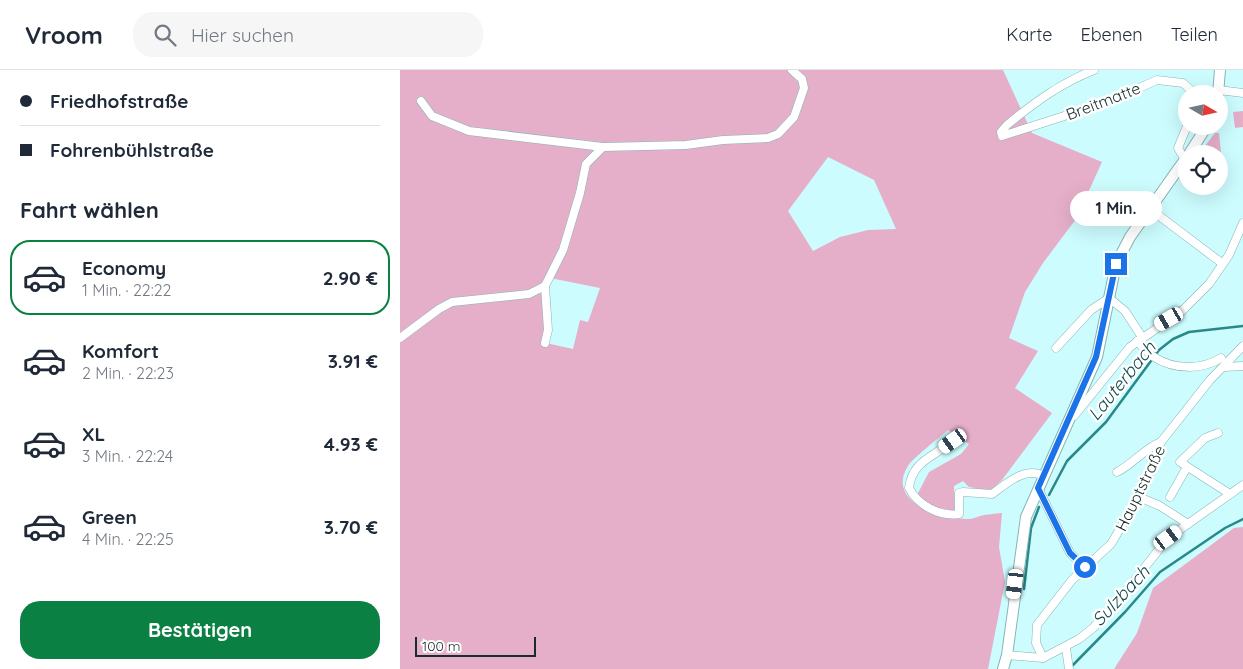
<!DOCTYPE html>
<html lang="de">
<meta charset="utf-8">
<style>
body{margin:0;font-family:Quicksand,sans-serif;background:#f6f6f7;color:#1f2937;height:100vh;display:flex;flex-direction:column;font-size:19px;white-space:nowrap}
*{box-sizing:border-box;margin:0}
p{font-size:16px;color:#747a83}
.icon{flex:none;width:28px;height:28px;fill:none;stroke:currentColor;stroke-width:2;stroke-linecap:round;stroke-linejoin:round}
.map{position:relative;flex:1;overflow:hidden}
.drawer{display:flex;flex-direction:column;background:#fff;width:400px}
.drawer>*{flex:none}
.top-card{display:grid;align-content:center;height:110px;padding:0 20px;background:#fff}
.needle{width:32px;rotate:99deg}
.controls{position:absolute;left:778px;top:15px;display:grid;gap:10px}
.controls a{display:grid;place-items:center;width:50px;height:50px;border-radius:50%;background:#fff;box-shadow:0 5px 20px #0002;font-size:25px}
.scale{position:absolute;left:15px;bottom:12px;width:121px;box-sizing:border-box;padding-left:5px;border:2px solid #192c2c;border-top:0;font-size:14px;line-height:18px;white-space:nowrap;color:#192c2c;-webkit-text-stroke:4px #fff;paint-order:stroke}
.end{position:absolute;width:22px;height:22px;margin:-11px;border:6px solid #1a73e8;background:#fff;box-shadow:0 0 0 2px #fff}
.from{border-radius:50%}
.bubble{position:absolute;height:35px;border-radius:18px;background:#fff;box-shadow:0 5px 20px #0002;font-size:16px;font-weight:700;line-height:35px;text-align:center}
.car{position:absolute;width:15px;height:30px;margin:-15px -8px;border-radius:6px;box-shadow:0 0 4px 1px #0007;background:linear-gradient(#fff 24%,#345 0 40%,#fff 0 76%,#345 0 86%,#fff 0)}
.top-card b{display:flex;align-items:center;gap:18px;height:48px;font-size:19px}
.top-card b+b{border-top:1px solid #e0e1e3}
.top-card i{width:12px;height:12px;background:#1f2937}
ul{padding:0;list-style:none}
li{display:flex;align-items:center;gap:15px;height:75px;margin:0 10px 8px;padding:0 10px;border:2px solid transparent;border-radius:20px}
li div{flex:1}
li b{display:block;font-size:19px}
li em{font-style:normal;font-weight:700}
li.on{border-color:#0b8043}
li>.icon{width:45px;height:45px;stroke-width:1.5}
h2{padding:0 20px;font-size:22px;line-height:60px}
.action{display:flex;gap:10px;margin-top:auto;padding:10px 20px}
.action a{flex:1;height:58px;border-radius:20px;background:#0b8043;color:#fff;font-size:20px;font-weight:700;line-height:58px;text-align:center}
header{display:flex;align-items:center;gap:30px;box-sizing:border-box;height:70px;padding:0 25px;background:#fff;border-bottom:1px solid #e0e1e3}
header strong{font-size:24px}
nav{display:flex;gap:28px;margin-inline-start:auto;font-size:18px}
.search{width:350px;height:45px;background:#f6f6f7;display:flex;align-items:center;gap:12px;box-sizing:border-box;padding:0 18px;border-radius:20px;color:#747a83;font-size:19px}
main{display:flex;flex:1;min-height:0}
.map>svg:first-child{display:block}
</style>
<header>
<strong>Vroom</strong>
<div class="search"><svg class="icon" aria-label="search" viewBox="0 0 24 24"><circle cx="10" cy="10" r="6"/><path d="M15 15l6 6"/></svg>Hier suchen</div>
<nav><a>Karte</a><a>Ebenen</a><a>Teilen</a></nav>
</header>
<main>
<section class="drawer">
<div class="top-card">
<b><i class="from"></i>Friedhofstraße</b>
<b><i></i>Fohrenbühlstraße</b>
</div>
<h2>Fahrt wählen</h2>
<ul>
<li class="on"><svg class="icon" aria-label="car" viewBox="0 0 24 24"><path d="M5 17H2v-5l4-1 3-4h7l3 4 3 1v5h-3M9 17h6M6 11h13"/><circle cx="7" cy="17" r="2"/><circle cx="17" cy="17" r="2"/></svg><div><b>Economy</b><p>1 Min. · 22:22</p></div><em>2.90 €</em></li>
<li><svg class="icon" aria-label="car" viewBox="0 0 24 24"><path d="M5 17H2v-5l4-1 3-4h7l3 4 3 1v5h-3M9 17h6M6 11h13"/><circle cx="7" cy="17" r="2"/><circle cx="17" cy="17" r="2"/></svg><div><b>Komfort</b><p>2 Min. · 22:23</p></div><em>3.91 €</em></li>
<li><svg class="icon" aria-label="car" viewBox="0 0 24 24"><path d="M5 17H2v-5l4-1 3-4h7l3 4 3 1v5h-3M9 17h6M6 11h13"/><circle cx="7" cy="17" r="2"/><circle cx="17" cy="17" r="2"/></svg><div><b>XL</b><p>3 Min. · 22:24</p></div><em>4.93 €</em></li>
<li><svg class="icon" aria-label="car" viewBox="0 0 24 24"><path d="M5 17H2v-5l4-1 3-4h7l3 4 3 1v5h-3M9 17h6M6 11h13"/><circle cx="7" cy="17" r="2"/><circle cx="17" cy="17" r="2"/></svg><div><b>Green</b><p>4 Min. · 22:25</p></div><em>3.70 €</em></li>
</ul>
<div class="action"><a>Bestätigen</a></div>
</section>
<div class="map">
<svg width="843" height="599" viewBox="0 0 843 599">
<rect width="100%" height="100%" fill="#ccfcfe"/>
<g fill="#e6afc9" fill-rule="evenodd">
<path d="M0,0h603l29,63 70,29 -26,57 -33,44 -18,29 -16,46 29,13 -23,37 37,25 -50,67 -12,11 -21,-4 -6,-6 -9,5 1,25 -26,-5 -12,-11 12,-23 32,-18 8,-10 -21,-14c-8,7 -35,28 -40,36 -23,36 34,54 61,53 3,0 7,-2 11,-3 7,-2 15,-2 22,-3l-3,34 6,35 -17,87h-588zM428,87l46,23 22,49 -28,1 -28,7 -27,14 -25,-40zM150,208l50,10 -12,34 -8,-2 -7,29 -27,-6 -1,-57z"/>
<path d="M843,41v16l-8,1 -2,-16z"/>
<path d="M815,63h4l3,29h-3v-8h-13l-1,-8z"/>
<path d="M843,457v142h-129l23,-36 16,-45 81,-60z"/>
</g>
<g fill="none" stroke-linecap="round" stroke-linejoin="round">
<g stroke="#28888a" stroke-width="2.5">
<path d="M649,425l18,-34 39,-39 53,-72 14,-11 16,-7 54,-6"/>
<path d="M624,519l7,-61 8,-21"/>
<path d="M673,595l52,-53 35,-40 65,-44 18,-9"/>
</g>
<g stroke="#85b4b5" stroke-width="9">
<g id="minor">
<path d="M694,0c-33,13 -59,32 -87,55l-6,7 1,4 106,-34 49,-22 26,3 12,11"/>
<path d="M819,20l24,3"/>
<path d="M21,31l11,15 37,15 134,16"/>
<path d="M785,90l-7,-12 9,-22"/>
<path d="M716,126l29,20"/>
<path d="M750,139l73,55"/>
<path d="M145,216l3,44 -3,13"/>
<path d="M0,268l39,-29 13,-7 77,-8 16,-8 18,-36 17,-57 6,-29 17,-17 83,-2 37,-5 45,-2 10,-4 16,-17 10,-29 -2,-9 -10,-9"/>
<path d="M737,271c5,5 10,12 17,16 20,13 48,13 67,1"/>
<path d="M656,278l35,-38 18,-12 16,13 17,26"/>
<path d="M825,297l18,-1"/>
<path d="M674,346l56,-69 53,-37 26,-26 20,-29 14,-32"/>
<path d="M818,363l-13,5 -25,24 50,32"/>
<path d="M558,364c-17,23 -45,22 -49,54 9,17 30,29 50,26v-21l4,-1 29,2c14,-10 33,-28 51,-18"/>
<path d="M717,402c16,-8 28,-24 44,-30"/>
<path d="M638,418l32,65 15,14"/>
<path d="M739,427l21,9 28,18"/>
<path d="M770,427l17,-30"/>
<path d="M666,578l3,21"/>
<path d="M607,585l36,3 36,-19 14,-11 33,-37 42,-53 75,-53"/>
<path d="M643,588l-7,-15 1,-18 35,-45 39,-36 28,-47 22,-55 49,-62 33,-34"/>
</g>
</g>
<g stroke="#85b4b5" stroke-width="12">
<g id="major">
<path d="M818,24l2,-24"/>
<path d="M789,84l18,-28"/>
<path d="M603,599l4,-14 19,-138 71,-160 19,-93 14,-27 56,-79"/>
</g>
</g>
<use href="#minor" stroke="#fff" stroke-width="8"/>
<use href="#major" stroke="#fff" stroke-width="10"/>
</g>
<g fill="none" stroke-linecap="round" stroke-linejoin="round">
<path stroke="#1a73e8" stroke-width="6" d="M685,497l-15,-14 -32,-65 58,-131 20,-93"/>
</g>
<g text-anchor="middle" stroke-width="5" stroke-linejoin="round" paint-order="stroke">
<g font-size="16" fill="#192c2c" stroke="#fff">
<text transform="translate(703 31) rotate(-21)" y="6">Breitmatte</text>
<text transform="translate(740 418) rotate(-64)" y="6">Hauptstraße</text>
</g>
<g font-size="18" font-style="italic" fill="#13494b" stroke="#fff">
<text transform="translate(722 311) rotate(-51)" y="6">Lauterbach</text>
<text transform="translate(721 526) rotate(-47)" y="6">Sulzbach</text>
</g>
</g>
</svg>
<div class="controls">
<a><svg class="needle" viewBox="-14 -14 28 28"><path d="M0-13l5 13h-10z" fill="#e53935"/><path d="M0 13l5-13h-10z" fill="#747a83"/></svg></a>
<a><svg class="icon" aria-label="locate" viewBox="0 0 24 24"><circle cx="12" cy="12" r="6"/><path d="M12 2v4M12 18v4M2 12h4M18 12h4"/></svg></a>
</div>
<div class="scale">100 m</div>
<i class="end from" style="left:685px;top:497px"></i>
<i class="end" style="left:716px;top:194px"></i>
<div class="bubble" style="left:670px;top:121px;width:92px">1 Min.</div>
<i class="car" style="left:769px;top:249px;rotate:240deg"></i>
<i class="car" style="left:553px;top:371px;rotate:235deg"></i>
<i class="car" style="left:768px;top:468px;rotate:54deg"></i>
<i class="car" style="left:615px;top:514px;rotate:187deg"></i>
</div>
</main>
